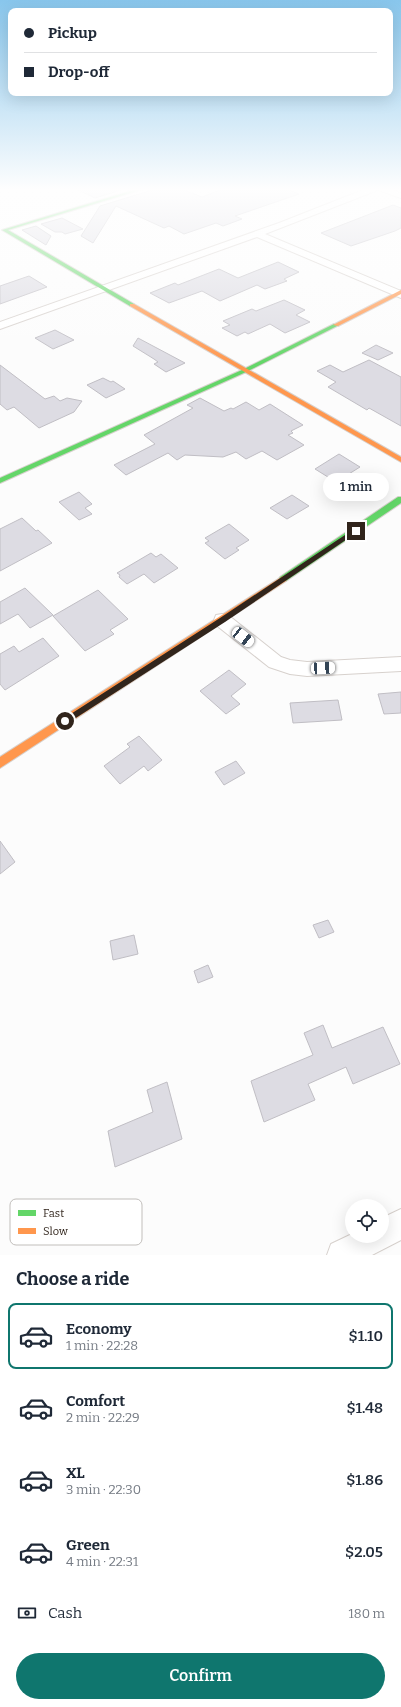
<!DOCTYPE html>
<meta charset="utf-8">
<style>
body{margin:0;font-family:Bitter,serif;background:#f6f6f7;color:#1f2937;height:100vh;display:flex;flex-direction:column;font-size:15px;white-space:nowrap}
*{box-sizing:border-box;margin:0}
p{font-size:13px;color:#747a83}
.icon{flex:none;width:22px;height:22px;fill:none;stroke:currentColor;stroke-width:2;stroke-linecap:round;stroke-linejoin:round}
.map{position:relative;height:1255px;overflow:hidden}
.side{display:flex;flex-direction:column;background:#fff;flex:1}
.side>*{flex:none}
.guide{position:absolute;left:8px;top:8px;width:385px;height:88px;border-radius:8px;box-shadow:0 4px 16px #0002;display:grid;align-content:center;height:88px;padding:0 16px;background:#fff}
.controls{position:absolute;left:345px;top:1199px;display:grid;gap:8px}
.controls a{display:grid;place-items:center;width:44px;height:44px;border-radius:50%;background:#fff;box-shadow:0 4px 16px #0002;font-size:20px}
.end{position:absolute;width:18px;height:18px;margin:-9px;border:5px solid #31251c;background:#fff;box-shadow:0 0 0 2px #fff}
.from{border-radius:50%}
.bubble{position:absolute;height:28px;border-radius:14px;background:#fff;box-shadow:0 4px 16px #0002;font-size:13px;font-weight:600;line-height:28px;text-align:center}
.car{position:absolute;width:12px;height:24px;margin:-12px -6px;border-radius:5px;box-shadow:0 0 3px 1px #0007;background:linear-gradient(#fff 24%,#345 0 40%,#fff 0 76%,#345 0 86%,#fff 0)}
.guide b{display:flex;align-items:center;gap:14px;height:38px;font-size:15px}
.guide b+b{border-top:1px solid #e0e1e3}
.guide i{width:10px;height:10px;background:#1f2937}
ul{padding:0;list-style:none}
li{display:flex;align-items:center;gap:12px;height:66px;margin:0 8px 6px;padding:0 8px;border:2px solid transparent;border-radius:8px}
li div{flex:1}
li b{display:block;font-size:15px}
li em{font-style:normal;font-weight:600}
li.on{border-color:#0f766e}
li>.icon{width:36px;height:36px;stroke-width:1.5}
h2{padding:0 16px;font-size:18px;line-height:48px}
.pay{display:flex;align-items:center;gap:10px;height:44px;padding:0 16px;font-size:15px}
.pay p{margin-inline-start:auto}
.button{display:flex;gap:8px;margin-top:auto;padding:8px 16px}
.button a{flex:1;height:46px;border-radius:24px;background:#0f766e;color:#fff;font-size:16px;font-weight:600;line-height:46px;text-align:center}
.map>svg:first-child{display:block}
</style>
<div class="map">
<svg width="401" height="1255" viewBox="0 0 401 1255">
<rect width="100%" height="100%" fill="#fcfcfc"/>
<g fill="#dddce3" stroke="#c0bec4">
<path d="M74,188h53l-32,10z"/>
<path d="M151,188h28l23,9 24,-9h57l16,6 -64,22 7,3 -19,7 -7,-3 -32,11 -15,-8 -5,2 -48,-22 -23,37 -12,-7 19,-30 49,-15z"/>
<path d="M393,205l8,3v20l-6,3 -44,15 -30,-13z"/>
<path d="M62,218l21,11 -18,5 -3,-2h-7l-14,-8z"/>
<path d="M36,226l15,10 -5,9 -24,-15z"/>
<path d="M278,262l21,10 -15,7 3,2 -22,8 -8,-4 -37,16 -18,-10 -33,12 -19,-10 25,-10 3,2 41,-16 19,9z"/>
<path d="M29,276l18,11 -47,17v-18z"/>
<path d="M284,300l21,10 -9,5 14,7 -25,11 -15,-9 -22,10 -3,-2 -8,4 -15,-8 8,-3 -7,-4 29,-12 4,2z"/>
<path d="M55,330l19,10 -21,9 -18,-11z"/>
<path d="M138,338l47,25 -19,9 -12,-8 4,-2 -4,-3 -21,-13z"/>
<path d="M376,345l17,8 -15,7 -16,-7z"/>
<path d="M369,360l32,17v49l-32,-18 -2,2 -39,-23 8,-5 -19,-11 13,-6 13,7z"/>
<path d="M0,365l45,34 9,-3 6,5 7,-3 15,3 -8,11 -35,16 -25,-21 -7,3 -7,-6z"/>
<path d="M103,378l8,4 2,-1 12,8 -19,9 -19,-13z"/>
<path d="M200,398l24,13 7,-3 2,1 13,-7 13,8 11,-6 33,21 -12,6 2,2 -5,2 16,10 -27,15 -15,-9 -16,8 -10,-7 -13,5 -38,-2 -8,5 -9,-7 -42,22 -12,-10 41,-21 -11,-9 49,-27 -6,-3z"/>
<path d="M339,454l21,13 -24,15 -21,-13z"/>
<path d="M79,492l13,12 -7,4 7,6 -13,6 -20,-18z"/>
<path d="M292,495l17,11 -22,13 -17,-11z"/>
<path d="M22,518l14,13 2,-1 14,13 -52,28v-42z"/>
<path d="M229,524l20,16 -13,8 3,2 -14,9 -20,-16 4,-2 -4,-3z"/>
<path d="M151,553l5,4 5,-3 17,14 -24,15 -10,-9 -17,10 -8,-7 1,-2 -3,-2z"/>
<path d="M25,588l28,27 -23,13 -12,-14 -18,10v-22z"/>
<path d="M98,590l30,29 -18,11 4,4 -29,17 -32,-35z"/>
<path d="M43,638l16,18 -54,34 -5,-6v-30l14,-8 5,6z"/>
<path d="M229,670l17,14 -15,12 9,8 -14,10 -26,-23z"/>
<path d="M401,692v21l-17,1 -6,-20z"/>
<path d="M338,700l4,20 -49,3 -3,-20z"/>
<path d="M139,736l23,24 -14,11 -4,-5 -24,18 -16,-18 26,-19 -3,-3z"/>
<path d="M236,761l9,12 -21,12 -9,-13z"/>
<path d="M0,841l15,21 -15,12z"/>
<path d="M328,920l6,12 -15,6 -6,-13z"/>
<path d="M134,935l4,19 -25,6 -3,-19z"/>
<path d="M208,965l5,12 -15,6 -4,-12z"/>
<path d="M323,1025l9,23 51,-21 17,37 -47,20 -7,-17 -38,17 7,16 -51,22 -13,-41 62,-26 -9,-22z"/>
<path d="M167,1082l15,57 -67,28 -7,-36 45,-19 -6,-22z"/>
</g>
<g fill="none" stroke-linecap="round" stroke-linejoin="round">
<g stroke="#d7d1cd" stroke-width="2">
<g id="street">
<path d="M368,188h20l13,5v5l-23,-8 -113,44 136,57v7l-144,-61 -257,92v-7l279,-99z"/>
<path d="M222,614l6,1 53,42 9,3 17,2 94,-5v14l-94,5 -17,-2 -21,-7 -53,-42 -2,-5 2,-5z"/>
<path d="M401,1209v31l-29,15h-45l4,-11 21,-10v2h30v-18z"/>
</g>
</g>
<g stroke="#d7d1cd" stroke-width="2">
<g id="fast">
<path d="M140,188h7l-139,42 126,74v2h-4l-128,-76z"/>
<path d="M334,324l5,1 -93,47 -246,111v-5l242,-108z"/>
<path d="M398,497h3v6l-115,78h-6l-1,-2 1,-2z"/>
</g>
</g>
<g stroke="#d7d1cd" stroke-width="2">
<g id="slow">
<path d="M401,290v4l-63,32 -5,-1z"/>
<path d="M130,304h4l267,153v5l-271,-156z"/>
<path d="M283,576l4,3 -1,2 -286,187v-11z"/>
</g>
</g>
<use href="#street" fill="#fff" fill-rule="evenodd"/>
<use href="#fast" fill="#63d668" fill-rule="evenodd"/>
<use href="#slow" fill="#ff974d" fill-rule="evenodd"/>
</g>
<linearGradient id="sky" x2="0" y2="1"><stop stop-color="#88c6ec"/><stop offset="0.52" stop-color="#fefefe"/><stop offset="1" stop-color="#fefefe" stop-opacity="0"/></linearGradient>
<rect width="401" height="364" fill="url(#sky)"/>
<path fill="#31251c" d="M354,529l5,2 -134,91 -157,101h-5v-4l157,-101z"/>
<rect x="10" y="1199" width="132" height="46" rx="6" fill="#fff" stroke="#c1bebb" stroke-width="1"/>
<rect x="18" y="1210" width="18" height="6" fill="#63d668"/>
<rect x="18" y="1228" width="18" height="6" fill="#ff974d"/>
<g font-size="11" fill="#31251c">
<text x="43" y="1217">Fast</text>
<text x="43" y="1235">Slow</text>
</g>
</svg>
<div class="controls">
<a><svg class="icon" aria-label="locate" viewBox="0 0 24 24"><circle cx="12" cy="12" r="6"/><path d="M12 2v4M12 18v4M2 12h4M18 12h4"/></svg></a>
</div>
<i class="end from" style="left:65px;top:721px"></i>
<i class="end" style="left:356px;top:531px"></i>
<div class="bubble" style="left:323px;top:473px;width:66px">1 min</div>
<i class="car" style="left:243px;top:637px;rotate:128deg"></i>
<i class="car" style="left:323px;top:668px;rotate:87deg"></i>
<div class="guide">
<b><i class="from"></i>Pickup</b>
<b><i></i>Drop-off</b>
</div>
</div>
<section class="side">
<h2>Choose a ride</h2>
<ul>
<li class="on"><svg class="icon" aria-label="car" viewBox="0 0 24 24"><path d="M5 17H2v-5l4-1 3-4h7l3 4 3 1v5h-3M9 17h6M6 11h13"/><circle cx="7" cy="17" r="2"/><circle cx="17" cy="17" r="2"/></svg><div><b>Economy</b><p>1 min · 22:28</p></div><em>$1.10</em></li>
<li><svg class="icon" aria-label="car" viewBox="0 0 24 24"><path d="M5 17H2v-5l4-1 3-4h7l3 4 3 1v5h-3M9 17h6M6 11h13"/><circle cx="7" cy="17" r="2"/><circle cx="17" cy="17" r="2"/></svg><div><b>Comfort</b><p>2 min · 22:29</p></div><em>$1.48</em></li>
<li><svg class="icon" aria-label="car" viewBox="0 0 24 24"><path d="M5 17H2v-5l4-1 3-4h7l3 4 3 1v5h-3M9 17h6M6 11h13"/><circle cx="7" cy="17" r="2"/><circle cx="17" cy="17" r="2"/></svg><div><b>XL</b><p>3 min · 22:30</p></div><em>$1.86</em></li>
<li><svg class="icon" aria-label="car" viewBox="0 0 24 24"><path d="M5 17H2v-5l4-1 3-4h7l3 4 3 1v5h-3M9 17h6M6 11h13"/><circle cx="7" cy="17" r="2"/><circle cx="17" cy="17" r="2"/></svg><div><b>Green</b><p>4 min · 22:31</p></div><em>$2.05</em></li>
</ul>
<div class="pay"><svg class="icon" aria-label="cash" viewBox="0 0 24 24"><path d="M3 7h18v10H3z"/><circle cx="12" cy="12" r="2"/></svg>Cash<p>180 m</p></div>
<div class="button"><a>Confirm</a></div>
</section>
